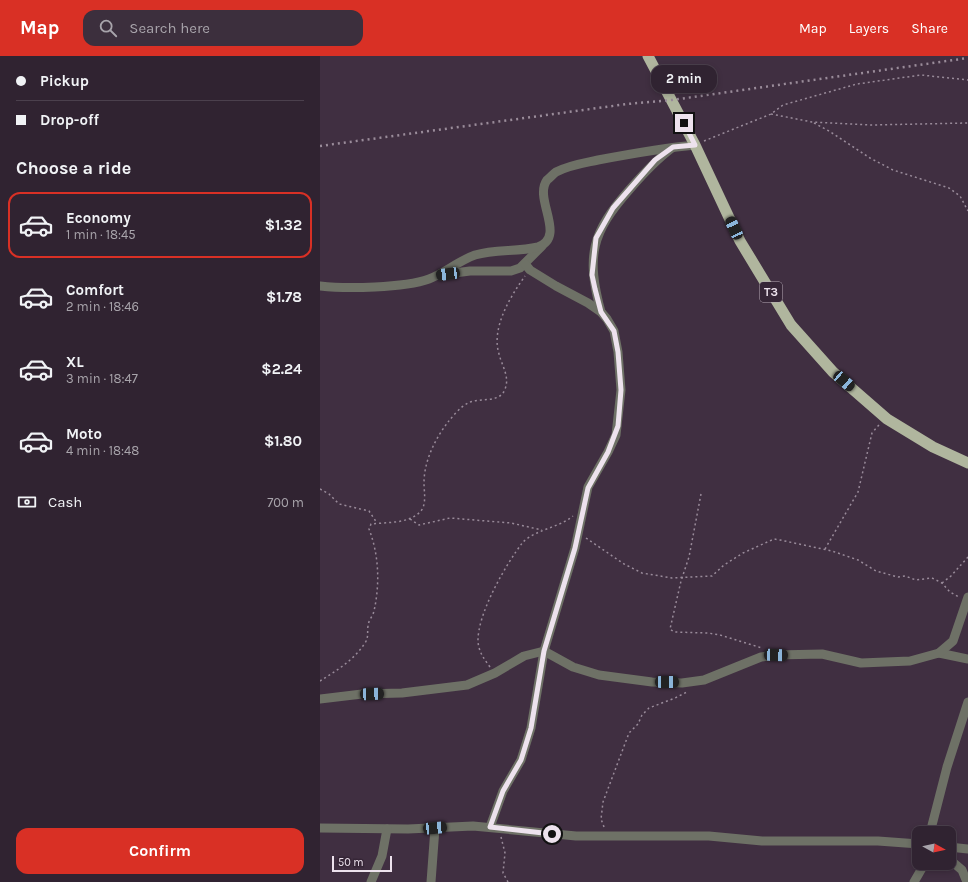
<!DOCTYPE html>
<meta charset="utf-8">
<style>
body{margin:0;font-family:Karla,sans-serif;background:#3c2f3d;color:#f1f3f6;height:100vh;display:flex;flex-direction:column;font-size:15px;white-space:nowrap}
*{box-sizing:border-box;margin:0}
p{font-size:13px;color:#a8a4ab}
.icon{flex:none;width:22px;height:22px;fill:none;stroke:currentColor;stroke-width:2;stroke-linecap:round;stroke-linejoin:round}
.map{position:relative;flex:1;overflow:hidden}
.details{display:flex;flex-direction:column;background:#302331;width:320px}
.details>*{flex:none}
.hud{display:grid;align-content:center;height:88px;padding:0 16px;background:#302331}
.needle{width:26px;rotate:98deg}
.fabs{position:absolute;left:592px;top:770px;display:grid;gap:8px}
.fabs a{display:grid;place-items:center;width:44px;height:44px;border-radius:8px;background:#302331;box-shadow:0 2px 6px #0003,0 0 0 1px #4b404d;font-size:20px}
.scale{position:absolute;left:12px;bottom:10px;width:60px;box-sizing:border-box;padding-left:4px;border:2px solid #ede2ed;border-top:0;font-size:11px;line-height:14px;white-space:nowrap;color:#ede2ed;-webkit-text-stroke:3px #362637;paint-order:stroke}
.end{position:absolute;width:18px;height:18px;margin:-9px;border:5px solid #ede2ed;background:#111;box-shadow:0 0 0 2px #111}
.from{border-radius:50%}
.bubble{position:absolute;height:28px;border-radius:12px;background:#302331;box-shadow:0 2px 6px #0003,0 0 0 1px #4b404d;font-size:13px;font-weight:700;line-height:28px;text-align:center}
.car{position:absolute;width:12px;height:24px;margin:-12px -6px;border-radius:5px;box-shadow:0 0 3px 1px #0007;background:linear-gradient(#222 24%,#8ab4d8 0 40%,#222 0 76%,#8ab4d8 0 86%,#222 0)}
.hud b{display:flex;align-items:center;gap:14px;height:38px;font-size:15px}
.hud b+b{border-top:1px solid #4b404d}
.hud i{width:10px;height:10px;background:#f1f3f6}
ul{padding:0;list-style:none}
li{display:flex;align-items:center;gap:12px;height:66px;margin:0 8px 6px;padding:0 8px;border:2px solid transparent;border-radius:12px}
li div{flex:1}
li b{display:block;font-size:15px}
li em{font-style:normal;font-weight:700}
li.on{border-color:#d93025}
li>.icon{width:36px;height:36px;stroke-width:1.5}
h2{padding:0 16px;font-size:18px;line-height:48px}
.pay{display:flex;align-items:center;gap:10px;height:44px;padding:0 16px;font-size:15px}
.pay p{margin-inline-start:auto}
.action{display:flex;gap:8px;margin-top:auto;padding:8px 16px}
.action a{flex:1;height:46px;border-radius:12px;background:#d93025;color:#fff;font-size:16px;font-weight:700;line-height:46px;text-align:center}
header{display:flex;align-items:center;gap:24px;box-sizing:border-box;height:56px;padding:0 20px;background:#d93025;color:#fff}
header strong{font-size:19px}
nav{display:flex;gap:22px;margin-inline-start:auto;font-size:14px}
.search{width:280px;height:36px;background:#3c2f3d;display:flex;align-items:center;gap:10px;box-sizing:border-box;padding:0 14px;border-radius:12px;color:#a8a4ab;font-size:15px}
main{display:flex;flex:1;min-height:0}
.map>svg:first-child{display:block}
</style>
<header>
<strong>Map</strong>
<div class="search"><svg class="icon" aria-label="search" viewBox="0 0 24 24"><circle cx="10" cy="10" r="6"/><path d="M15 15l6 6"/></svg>Search here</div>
<nav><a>Map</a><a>Layers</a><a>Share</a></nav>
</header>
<main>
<section class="details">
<div class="hud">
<b><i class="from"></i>Pickup</b>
<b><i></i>Drop-off</b>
</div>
<h2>Choose a ride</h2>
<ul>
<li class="on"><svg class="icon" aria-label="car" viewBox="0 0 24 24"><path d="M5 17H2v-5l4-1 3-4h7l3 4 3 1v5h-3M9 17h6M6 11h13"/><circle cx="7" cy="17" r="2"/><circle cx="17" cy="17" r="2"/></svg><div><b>Economy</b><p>1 min · 18:45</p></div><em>$1.32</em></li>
<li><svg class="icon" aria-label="car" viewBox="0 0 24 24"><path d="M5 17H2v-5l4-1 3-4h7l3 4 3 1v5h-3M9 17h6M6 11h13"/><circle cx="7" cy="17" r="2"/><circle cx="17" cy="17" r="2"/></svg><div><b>Comfort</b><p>2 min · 18:46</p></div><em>$1.78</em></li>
<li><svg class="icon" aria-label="car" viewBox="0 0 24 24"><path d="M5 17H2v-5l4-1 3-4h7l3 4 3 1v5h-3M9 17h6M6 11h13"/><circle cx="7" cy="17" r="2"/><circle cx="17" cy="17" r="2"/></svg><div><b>XL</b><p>3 min · 18:47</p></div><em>$2.24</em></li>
<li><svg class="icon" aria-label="car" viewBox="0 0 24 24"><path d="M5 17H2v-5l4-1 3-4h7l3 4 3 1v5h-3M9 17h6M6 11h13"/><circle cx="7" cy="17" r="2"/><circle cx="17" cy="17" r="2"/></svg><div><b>Moto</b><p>4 min · 18:48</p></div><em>$1.80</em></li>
</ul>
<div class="pay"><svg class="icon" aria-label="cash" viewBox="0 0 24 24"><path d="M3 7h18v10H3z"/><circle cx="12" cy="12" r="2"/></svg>Cash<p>700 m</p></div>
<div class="action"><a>Confirm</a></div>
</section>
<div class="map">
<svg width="648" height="826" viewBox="0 0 648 826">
<rect width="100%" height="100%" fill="#402f41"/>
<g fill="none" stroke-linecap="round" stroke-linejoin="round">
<g stroke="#998b9a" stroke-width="1.5" stroke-dasharray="2 3" stroke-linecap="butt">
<path d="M451,58l41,8 60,3 96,-2"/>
<path d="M494,67l15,8 41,27 23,12 56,18 11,8 8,15"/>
<path d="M384,85l67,-27 12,-9 74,-21 64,-9 47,5"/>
<path d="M0,433l9,5 10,10 30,7 8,12"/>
<path d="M381,438l-12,63 -8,24 -11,48 4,3 34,1 12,2 42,13"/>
<path d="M90,463l9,6 31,-7 61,5 31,7"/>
<path d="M266,482l38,26 18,9 30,5 40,-2 12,-11 19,-12 31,-14 6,1 52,11 26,9 18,11 22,6 7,-1 11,4 16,-2 10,5 8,9 9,5"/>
<path d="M505,493l33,-57 14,-59 7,-8"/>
<path d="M622,527l9,-7 17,-19"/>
<path d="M170,611c-6,-8 -11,-15 -12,-25 -1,-28 28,-78 45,-100 14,-13 35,-14 50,-26"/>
<path d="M0,625c16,-10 34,-21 45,-38 4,-6 2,-11 3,-17 0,-5 5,-10 6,-15 6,-27 5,-56 -5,-82l2,-5c16,-2 37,0 49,-12 7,-7 4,-20 4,-29 0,-22 11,-44 24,-61 5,-6 12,-15 20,-19 11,-6 32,1 37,-14 5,-12 -3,-23 -6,-35 -8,-26 11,-57 26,-78"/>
<path d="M284,771l-3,-8 2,-17 26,-69 9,-9 4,-9 7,-7 26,-10 12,-6"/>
<path d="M181,781l4,16 -2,20 5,9"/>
</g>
<g stroke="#6e7166" stroke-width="9">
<path d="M119,219l31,-4h41l9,-3 22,-22"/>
<path d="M0,230c26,3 84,2 109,-7 16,-6 29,-18 46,-24 20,-6 42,-3 63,-8 29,-11 -5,-48 9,-67 3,-2 6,-6 9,-8 13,-7 28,-9 42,-12 32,-6 64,-12 97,-15"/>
<path d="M281,256c-15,-56 -10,-79 29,-123 13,-15 26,-29 42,-41"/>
<path d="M619,597l29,6"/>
<path d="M0,643l42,-5 40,-1 65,-8 28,-12 29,-17 20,-5 29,16 26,8 53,7 30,1 22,-3 57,-23 15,-2 46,-1 39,9 49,-2 29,-8 14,-12 15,-44"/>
<path d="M170,771l13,-36 18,-31 10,-32 13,-77 31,-103 13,-61 20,-35 8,-17 5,-45 -3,-38 -4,-21 -7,-12 -6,-7 -13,-9 -32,-17 -26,-16 -5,-6"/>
<path d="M0,772l88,1 65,-3 103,10h133l53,5h116l41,3"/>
<path d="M610,777l17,-66 21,-65"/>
<path d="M629,791l19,2"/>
<path d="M629,803l13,11 5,12"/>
<path d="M51,826l11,-26 5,-27"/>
<path d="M111,826l4,-54"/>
<path d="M594,826l11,-19"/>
</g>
<path stroke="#b0b69e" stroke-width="11" d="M328,0l47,89 45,96 51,84 42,47 54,47 46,28 35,16"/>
<path stroke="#9a8c9a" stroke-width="2.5" stroke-dasharray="2 4" stroke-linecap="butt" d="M0,90l307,-42 45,-4 296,-42"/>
</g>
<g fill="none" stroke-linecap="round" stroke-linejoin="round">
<path stroke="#ede2ed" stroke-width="5" d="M232,778l-62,-7 13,-36 18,-31 10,-32 13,-77 31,-103 13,-60 20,-36 10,-26 3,-36 -3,-38 -4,-21 -13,-19 -6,-23 -3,-14 4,-37 17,-30 42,-48 18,-13 22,-2 -11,-22"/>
</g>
<g text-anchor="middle" stroke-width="3" stroke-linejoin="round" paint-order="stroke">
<rect fill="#362637" stroke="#b6aab6" stroke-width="1" x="440" y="226" width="22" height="20" rx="3"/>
<g font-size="12" font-weight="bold" fill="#ede2ed">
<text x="451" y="240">T3</text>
</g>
</g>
</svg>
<div class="fabs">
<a><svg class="needle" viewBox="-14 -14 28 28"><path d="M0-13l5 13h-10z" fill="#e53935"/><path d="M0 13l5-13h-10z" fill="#a8a4ab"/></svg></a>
</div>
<div class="scale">50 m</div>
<i class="end from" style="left:232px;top:778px"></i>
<i class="end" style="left:364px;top:67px"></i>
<div class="bubble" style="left:331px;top:9px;width:66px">2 min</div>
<i class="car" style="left:414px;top:172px;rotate:335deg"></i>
<i class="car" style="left:128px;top:218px;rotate:263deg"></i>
<i class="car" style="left:524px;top:325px;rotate:131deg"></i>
<i class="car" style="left:456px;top:599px;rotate:92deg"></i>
<i class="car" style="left:347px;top:626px;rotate:91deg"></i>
<i class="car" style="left:52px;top:638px;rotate:88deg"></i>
<i class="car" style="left:115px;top:772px;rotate:85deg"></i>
</div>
</main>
